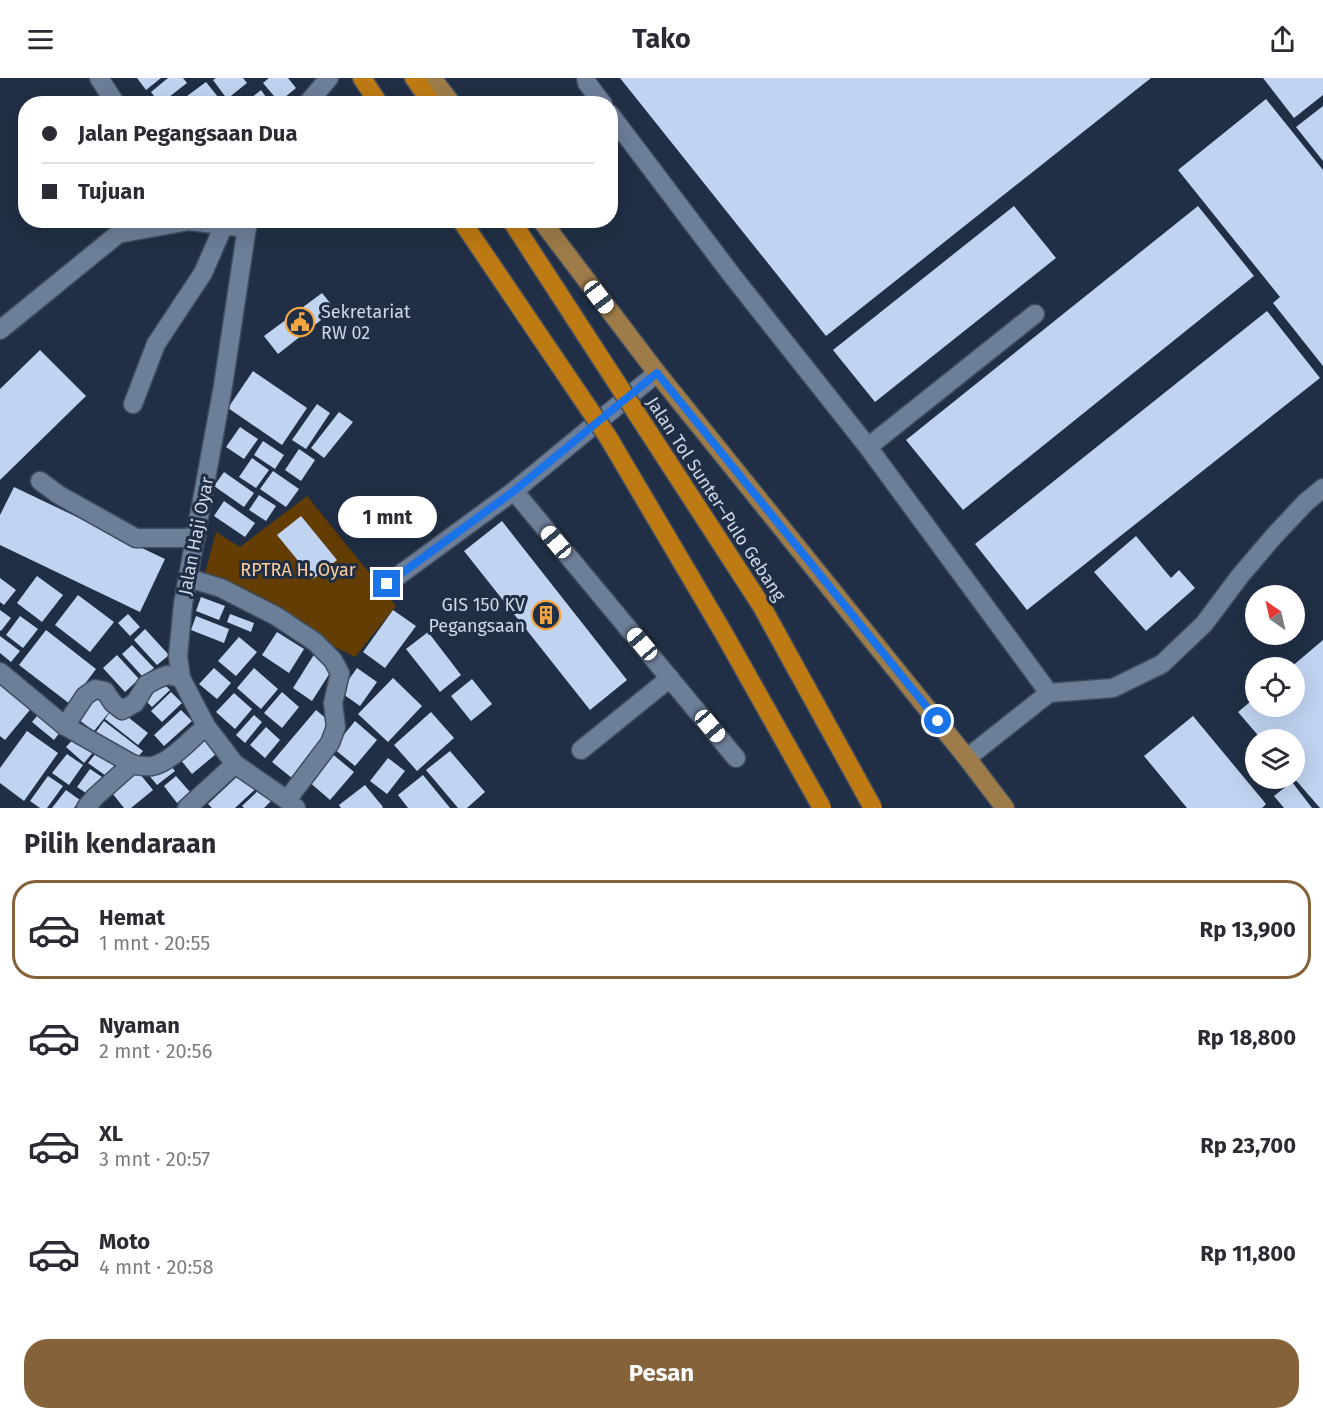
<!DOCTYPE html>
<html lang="id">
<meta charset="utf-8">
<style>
body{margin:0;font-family:"Fira Sans",sans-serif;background:#f7f7f7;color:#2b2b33;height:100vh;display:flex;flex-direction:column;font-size:22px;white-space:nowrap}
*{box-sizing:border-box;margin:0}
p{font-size:20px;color:#7c7c81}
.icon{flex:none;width:33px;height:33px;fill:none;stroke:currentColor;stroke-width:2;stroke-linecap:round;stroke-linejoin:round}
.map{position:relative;height:730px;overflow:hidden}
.panel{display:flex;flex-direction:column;background:#fff;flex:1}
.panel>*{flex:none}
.top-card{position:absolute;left:18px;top:18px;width:600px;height:132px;border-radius:24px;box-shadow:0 6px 24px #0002;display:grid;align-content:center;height:132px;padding:0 24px;background:#fff}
.needle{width:39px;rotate:326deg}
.fabs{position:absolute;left:1245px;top:507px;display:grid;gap:12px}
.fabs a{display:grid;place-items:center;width:60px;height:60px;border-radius:50%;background:#fff;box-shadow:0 6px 24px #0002;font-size:30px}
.end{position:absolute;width:27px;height:27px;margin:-14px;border:8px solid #1a73e8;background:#fff;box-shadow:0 0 0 3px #fff}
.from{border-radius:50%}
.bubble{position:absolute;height:42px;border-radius:21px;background:#fff;box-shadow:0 6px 24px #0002;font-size:20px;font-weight:700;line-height:42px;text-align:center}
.car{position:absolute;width:18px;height:36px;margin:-18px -9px;border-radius:8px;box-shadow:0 0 4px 2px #0007;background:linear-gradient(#fff 24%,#345 0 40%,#fff 0 76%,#345 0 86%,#fff 0)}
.top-card b{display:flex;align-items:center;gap:21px;height:57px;font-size:22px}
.top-card b+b{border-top:2px solid #e1e1e2}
.top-card i{width:15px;height:15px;background:#2b2b33}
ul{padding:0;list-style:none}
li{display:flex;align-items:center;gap:18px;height:99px;margin:0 12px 9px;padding:0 12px;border:3px solid transparent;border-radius:24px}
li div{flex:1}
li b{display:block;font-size:22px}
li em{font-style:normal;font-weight:700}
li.current{border-color:#856239}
li>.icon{width:54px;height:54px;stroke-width:1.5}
h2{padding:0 24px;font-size:27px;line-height:72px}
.button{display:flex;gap:12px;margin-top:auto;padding:12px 24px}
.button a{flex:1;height:69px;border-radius:24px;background:#856239;color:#fff;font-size:24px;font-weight:700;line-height:69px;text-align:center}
header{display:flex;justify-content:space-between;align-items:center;height:78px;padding:0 24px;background:#fff;font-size:27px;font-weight:700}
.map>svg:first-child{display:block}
</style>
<header><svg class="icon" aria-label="menu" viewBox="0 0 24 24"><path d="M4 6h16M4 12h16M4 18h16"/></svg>Tako<svg class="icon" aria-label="share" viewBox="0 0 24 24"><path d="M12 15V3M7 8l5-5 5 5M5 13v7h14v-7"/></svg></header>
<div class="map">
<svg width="1323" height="730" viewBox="0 0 1323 730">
<rect width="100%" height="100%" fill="#202f45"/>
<path fill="#633d03" d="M307,418l89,110 -41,51 -152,-76 13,-49 24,15z"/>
<g fill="#c0d3f0">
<path d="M137,0h24l-15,12z"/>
<path d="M168,0h15l4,5 -27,21 -9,-12z"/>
<path d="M216,0h27l4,5 -20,16 -14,-19z"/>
<path d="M269,0h19l8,10 -17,14 -16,-19z"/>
<path d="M620,0h531l-325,258z"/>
<path d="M1263,0h60v17l-29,23z"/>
<path d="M206,4l16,20 -2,2h-27l-6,-8z"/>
<path d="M261,12l10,14h-27z"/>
<path d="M1266,21l57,71v196l-50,-63 7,-6 -102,-127z"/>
<path d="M1323,28v55l-27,-34z"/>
<path d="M1014,128l42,52 -181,144 -42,-52z"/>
<path d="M1198,128l56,70 -291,234 -57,-70z"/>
<path d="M322,215l13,16 -57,45 -14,-18z"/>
<path d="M1267,233l53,67 -293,232 -52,-66z"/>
<path d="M40,272l46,46 -86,84v-91z"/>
<path d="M253,293l54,37 -25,37 -54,-37z"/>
<path d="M317,326l13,9 -24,36 -14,-9z"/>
<path d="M339,334l14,10 -29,36 -13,-10z"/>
<path d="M240,349l18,12 -14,20 -18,-12z"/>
<path d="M263,363l21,14 -9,14 -21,-14z"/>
<path d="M299,371l16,11 -14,21 -16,-11z"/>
<path d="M252,380l17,12 -13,18 -17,-11z"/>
<path d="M273,393l26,18 -13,18 -26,-18z"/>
<path d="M224,394l30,21 -10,14 -30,-21z"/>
<path d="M14,409l151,72 -25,53 -140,-67v-30z"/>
<path d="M259,417l17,11 -10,15 -17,-11z"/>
<path d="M224,423l31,22 -10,14 -31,-21z"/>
<path d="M301,438l36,44 -24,19 -36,-44z"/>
<path d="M502,443l125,159 -37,30 -126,-159z"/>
<path d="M1136,458l35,42 8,-8 16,18 -49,43 -52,-59z"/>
<path d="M37,498l26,19 -21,27 -25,-19z"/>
<path d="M0,500l16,12 -12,15 -4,-3z"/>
<path d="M78,517l36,27 -24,30 -35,-27z"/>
<path d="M201,519l24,9 -6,14 -23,-9z"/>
<path d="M0,532l11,8 -10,13 -1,-1z"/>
<path d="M393,532l23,16 -31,42 -22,-16z"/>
<path d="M128,536l12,13 -10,9 -12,-13z"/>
<path d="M230,536l24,9 -3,9 -24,-10z"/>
<path d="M20,538l18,13 -15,19 -17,-13z"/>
<path d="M196,538l33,13 -5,14 -33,-13z"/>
<path d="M145,551l24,26 -12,10 -23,-25z"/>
<path d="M46,552l50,39 -26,35 -51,-39z"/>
<path d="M277,554l27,17 -15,24 -27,-18z"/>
<path d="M428,554l33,43 -21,17 -34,-43z"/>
<path d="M0,558l20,15 -9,11 -11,-9z"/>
<path d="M239,559l18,15 -21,24 -18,-15z"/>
<path d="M1323,562v168h-3l-26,-30v-38h-32l-24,-28 18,-15v9h38v-38h-4z"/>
<path d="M132,567l22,23 -11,9 -21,-23z"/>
<path d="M315,575l20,12 -23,36 -19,-13z"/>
<path d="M117,577l22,24 -14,13 -22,-24z"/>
<path d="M214,590l17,15 -14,16 -18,-15z"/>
<path d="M254,590l24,21 -17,20 -24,-21z"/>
<path d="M357,590l20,14 -17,24 -20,-14z"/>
<path d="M0,599l34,28 -29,35 -5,-4z"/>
<path d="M393,600l29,28 -34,36 -30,-28z"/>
<path d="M472,601l20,25 -21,17 -20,-25z"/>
<path d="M160,602l10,10 -18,17 -10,-10z"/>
<path d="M95,613l19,15 -20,25 -19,-14z"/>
<path d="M171,614l11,11 -20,19 -11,-11z"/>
<path d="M282,614l17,15 -17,21 -18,-15z"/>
<path d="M234,615l18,16 -17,20 -19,-17z"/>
<path d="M114,628l34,27 -10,12 -33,-26z"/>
<path d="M42,632l21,18 -9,12 -22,-18z"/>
<path d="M181,632l11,11 -28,25 -10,-11z"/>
<path d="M316,632l19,16 -43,52 -20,-16z"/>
<path d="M431,634l23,26 -37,33 -23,-26z"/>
<path d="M254,637l8,7 -17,21 -9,-8z"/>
<path d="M1193,638l73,88 -4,4h-75l-43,-52z"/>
<path d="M104,643l39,30 -9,10 -38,-29z"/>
<path d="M355,643l22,19 -22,26 -22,-18z"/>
<path d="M266,649l14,13 -15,18 -15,-13z"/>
<path d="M27,653l31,22 -34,48 -24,-18v-15z"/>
<path d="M77,657l18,15 -11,13 -18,-16z"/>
<path d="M209,657l13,14 -30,25 -12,-15z"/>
<path d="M100,670l20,15 -11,15 -21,-15z"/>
<path d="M450,673l35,41 -18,16h-9l-32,-38z"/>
<path d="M330,674l24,20 -24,28 -23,-20z"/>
<path d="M67,676l16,11 -14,20 -17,-12z"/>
<path d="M388,680l17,13 -18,23 -17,-13z"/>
<path d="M166,682l9,11 -18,14 -9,-11z"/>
<path d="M135,690l18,22 -22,18h-7l-15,-19z"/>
<path d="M90,691l12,8 -13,18 -12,-8z"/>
<path d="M241,695l20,11 -26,24h-23l-4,-4z"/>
<path d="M423,697l27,33h-42l-10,-13z"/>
<path d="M48,698l15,10 -16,22h-7l-10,-7z"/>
<path d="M176,698l14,16 -13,11 -13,-17z"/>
<path d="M1292,704l20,26h-28l-10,-12z"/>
<path d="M365,707l18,22 -1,1h-41l-2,-3z"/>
<path d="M263,708l11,12 -10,10h-20l-2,-2z"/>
<path d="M66,712l14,10 -6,8h-22z"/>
</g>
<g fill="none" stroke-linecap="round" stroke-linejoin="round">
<g stroke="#404c5f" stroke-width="21">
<g id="minor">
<path d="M99,0l17,26"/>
<path d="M586,0l1,5 16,21"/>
<path d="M307,26l22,-26"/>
<path d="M610,36l121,160 137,173 181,246 -82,65"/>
<path d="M248,142l-25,166 -40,218 -5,52 3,22 25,48 29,38 52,36 9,8"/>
<path d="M0,252l118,-96 71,-13 58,7"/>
<path d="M133,326l23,-60 47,-71 21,-48"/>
<path d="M868,369l167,-133"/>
<path d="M40,403l19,14 77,43h47l13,-1"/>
<path d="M514,413l222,267"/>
<path d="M188,500l33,10 55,28 39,26 18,18 7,13 -7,30 3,24 -6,16 -43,57"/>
<path d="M387,506l127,-93 143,-118"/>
<path d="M0,594l65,54 67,38"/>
<path d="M1049,615l64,-5 49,-24 42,-40 36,-48 34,-40 32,-34 17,-14"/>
<path d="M65,648l20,-30 10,-7 10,2 8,12 9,7 13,-7 11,-18 11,-6 10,-4 14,3"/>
<path d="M581,672l89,-72"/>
<path d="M86,730l9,-11 37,-33c7,2 13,3 20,2 18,-3 40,-28 54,-40"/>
<path d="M187,730l48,-44"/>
</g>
</g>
<g stroke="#404c5f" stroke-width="21">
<g id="major">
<path d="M432,0l20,26"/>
<path d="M541,142l116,153 310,385 38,50"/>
</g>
</g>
<g stroke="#404c5f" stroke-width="21">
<g id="highway">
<path d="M362,0l17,26"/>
<path d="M414,0l18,26"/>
</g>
</g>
<use href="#minor" stroke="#6d7e99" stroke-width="18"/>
<use href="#major" stroke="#9e7c49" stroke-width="18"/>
<use href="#highway" stroke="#be7a13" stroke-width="18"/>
<g stroke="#404c5f" stroke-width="21" stroke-linecap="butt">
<g id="highway-bridge">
<path d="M461,142l147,217 115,195 99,176"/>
<path d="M511,142l250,385 112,203"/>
</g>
</g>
<use href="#highway-bridge" stroke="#be7a13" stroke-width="18"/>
</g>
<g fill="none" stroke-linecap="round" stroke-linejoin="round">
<path stroke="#1a73e8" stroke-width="8" d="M387,506l127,-93 143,-118 281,348"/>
</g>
<defs>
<g id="civic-ring" transform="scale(1.5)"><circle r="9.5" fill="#202f45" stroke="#f2a541" stroke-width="1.5"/><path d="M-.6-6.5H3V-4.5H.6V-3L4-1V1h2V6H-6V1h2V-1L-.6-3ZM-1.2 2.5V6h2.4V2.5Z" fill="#f2a541"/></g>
<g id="building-ring" transform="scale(1.5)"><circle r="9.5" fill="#202f45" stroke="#f2a541" stroke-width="1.5"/><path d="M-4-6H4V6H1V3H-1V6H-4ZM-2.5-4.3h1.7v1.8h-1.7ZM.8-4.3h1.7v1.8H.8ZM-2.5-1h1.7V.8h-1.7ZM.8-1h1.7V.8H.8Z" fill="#f2a541"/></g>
</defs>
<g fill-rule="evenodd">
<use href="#civic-ring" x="300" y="244"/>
<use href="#building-ring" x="546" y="537"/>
</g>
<g text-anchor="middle" stroke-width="6" stroke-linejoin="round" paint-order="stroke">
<g font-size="18" fill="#ced8e6" stroke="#202f45" text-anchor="start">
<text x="321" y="240">Sekretariat<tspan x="321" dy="21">RW 02</tspan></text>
<text x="525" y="533" text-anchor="end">GIS 150 KV<tspan x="525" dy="21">Pegangsaan</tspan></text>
</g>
<g font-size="18" fill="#ced8e6" stroke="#202f45">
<text transform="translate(716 421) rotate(57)" y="6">Jalan Tol Sunter–Pulo Gebang</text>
<text transform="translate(196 458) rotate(-79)" y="6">Jalan Haji Oyar</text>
</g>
<g font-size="18" fill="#fece98" stroke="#202f45">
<text x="298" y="498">RPTRA H. Oyar</text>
</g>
</g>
</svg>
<div class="fabs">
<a><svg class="needle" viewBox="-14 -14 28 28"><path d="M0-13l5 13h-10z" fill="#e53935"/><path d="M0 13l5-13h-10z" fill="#7c7c81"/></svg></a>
<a><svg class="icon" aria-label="locate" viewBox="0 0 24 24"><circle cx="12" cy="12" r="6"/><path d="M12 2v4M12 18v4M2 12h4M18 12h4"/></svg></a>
<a><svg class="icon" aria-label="layers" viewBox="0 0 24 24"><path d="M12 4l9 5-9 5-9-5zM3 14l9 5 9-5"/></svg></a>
</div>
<i class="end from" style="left:938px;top:643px"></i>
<i class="end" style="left:387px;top:506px"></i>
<div class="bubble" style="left:338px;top:418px;width:99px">1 mnt</div>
<i class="car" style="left:599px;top:219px;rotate:143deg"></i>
<i class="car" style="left:556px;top:464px;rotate:320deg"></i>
<i class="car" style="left:642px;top:566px;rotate:320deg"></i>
<i class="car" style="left:710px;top:648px;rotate:140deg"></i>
<div class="top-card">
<b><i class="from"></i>Jalan Pegangsaan Dua</b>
<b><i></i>Tujuan</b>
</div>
</div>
<section class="panel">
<h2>Pilih kendaraan</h2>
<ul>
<li class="current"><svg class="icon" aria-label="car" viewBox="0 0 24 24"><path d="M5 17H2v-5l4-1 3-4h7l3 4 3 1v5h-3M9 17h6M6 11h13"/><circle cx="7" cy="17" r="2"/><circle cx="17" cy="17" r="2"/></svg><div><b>Hemat</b><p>1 mnt · 20:55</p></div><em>Rp 13,900</em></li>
<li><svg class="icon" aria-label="car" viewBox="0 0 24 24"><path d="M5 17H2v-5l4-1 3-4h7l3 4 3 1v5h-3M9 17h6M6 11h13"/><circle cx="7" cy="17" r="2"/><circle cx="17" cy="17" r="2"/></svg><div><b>Nyaman</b><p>2 mnt · 20:56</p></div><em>Rp 18,800</em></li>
<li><svg class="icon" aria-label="car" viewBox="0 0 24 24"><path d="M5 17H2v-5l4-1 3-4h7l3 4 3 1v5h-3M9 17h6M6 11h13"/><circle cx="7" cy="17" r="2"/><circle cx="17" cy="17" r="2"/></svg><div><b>XL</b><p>3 mnt · 20:57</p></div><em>Rp 23,700</em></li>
<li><svg class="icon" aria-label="car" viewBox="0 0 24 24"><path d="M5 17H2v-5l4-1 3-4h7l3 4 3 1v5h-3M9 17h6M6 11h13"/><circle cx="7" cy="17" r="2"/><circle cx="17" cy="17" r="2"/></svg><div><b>Moto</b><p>4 mnt · 20:58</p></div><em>Rp 11,800</em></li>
</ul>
<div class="button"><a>Pesan</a></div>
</section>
